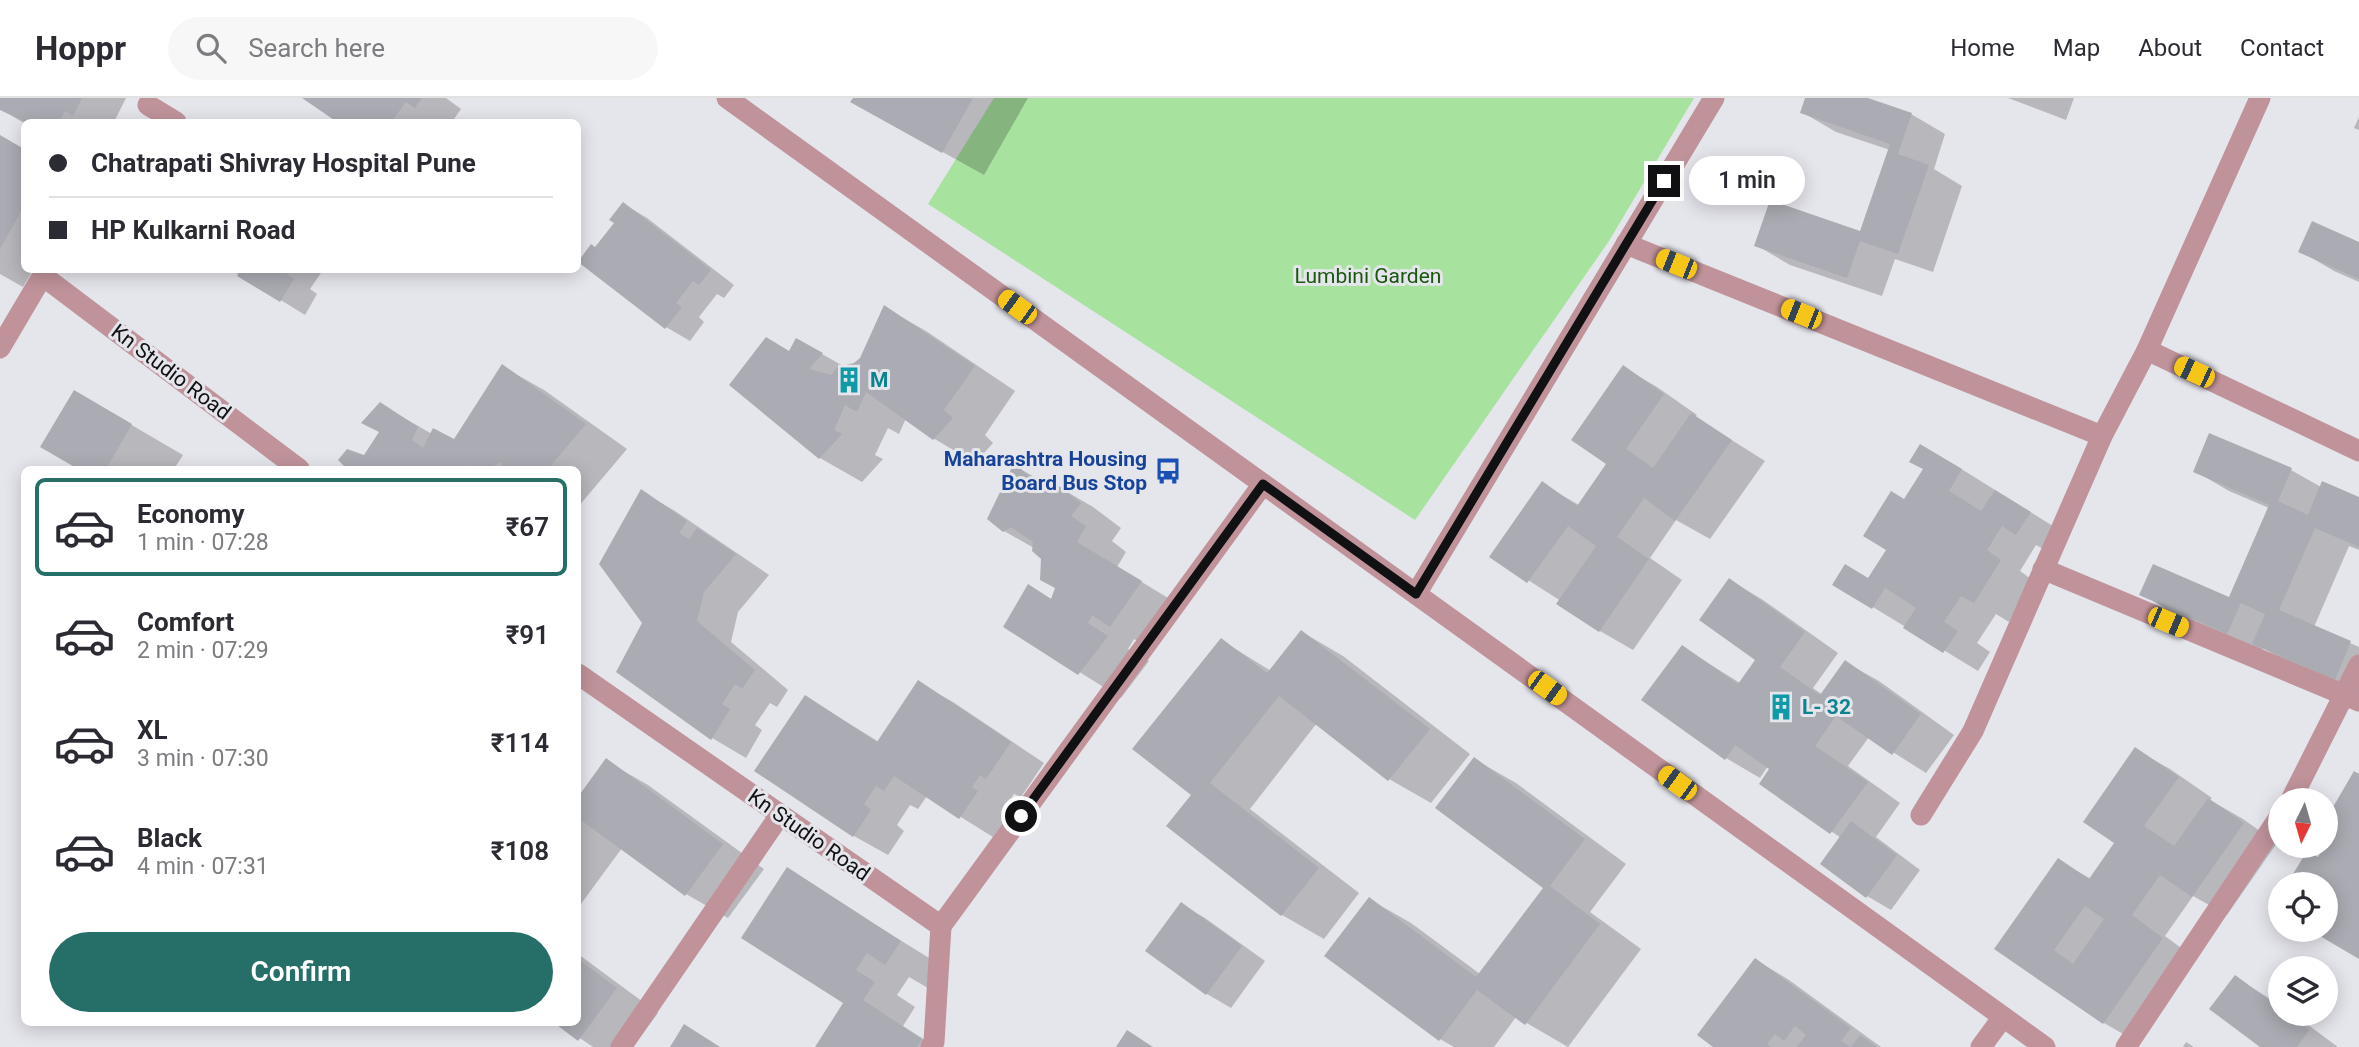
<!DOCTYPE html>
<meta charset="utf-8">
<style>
body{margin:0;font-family:Roboto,sans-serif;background:#f7f7f7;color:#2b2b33;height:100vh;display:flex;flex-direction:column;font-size:26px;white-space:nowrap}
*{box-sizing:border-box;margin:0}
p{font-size:23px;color:#7c7c81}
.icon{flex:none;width:38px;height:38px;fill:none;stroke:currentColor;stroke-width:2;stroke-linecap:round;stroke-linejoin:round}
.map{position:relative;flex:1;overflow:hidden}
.sheet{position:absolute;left:21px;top:368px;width:560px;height:560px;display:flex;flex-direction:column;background:#fff;border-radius:10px;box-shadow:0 4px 18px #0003}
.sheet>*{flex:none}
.top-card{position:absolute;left:21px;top:21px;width:560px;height:154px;border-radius:10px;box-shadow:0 4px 18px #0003;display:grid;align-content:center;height:154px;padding:0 28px;background:#fff}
.needle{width:46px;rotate:185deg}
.controls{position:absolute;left:2268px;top:690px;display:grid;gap:14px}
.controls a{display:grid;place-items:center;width:70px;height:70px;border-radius:50%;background:#fff;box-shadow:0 4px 18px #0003;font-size:35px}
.end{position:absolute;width:32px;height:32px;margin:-16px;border:9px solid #111113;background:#fff;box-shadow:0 0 0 4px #fff}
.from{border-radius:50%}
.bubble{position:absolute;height:49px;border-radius:24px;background:#fff;box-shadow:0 4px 18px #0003;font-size:23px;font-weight:600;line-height:49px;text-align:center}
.car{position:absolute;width:21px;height:42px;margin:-21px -10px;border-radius:9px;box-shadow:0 0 5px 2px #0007;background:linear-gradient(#f5c518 24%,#345 0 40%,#f5c518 0 76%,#345 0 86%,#f5c518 0)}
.top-card b{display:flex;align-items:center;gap:24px;height:66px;font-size:26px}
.top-card b+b{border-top:2px solid #e1e1e2}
.top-card i{width:18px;height:18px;background:#2b2b33}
ul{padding:12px 0 0;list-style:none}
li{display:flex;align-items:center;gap:21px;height:98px;margin:0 14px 10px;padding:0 14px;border:4px solid transparent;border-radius:10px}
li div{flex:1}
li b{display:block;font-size:26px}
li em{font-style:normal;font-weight:600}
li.active{border-color:#266f68}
li>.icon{width:63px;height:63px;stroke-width:1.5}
.cta{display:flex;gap:14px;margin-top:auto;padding:14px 28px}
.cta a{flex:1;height:80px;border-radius:42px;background:#266f68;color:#fff;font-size:28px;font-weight:600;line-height:80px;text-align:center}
header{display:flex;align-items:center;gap:42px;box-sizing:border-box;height:98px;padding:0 35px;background:#fff;border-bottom:2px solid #e1e1e2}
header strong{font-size:33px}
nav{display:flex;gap:38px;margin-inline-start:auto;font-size:24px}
.search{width:490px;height:63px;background:#f7f7f7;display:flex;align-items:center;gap:18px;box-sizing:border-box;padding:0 24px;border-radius:38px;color:#7c7c81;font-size:26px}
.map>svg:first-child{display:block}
</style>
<header>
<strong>Hoppr</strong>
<div class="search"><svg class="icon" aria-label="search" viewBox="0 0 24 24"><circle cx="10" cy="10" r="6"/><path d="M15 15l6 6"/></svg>Search here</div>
<nav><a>Home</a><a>Map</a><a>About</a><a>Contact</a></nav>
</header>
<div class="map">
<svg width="2359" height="949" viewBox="0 0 2359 949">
<rect width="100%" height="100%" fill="#e5e5ec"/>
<path fill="#a8e29f" d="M994,0h700l-85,143 -194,279 -487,-316z"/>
<g fill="#0003">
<path d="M0,0h126l-12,24 -90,1 -24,-14z"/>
<path d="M305,0h141l15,11 -9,13 -12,-1 -100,1z"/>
<path d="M855,0h173l-44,77 -90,-50z"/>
<path d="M1807,0h56l48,16 34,20 -11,35 28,17 -29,86 -38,-13 -13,37 -92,-31 -34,-20 105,-12 29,-83 -54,-18 -34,-20z"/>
<path d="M2008,0h66l-8,22z"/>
<path d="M2359,19v13l-5,-2z"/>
<path d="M0,39l24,14v119h9l-10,17 -23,-13z"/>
<path d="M624,106l23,14 87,67 -10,13 -7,-4 -18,23 5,5 -14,19 -24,-14 -50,-104z"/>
<path d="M2359,145v39l-25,-11 -34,-20z"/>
<path d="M232,172h91l-13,19 7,5 -12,21z"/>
<path d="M884,209l42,24 89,60 -30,44 8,8 -18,20 -42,-25 -27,-20 -7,16 -11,-6 -13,27 8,4 -21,23 -42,-24 -30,-105 7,-13 48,27 10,-3 6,-5z"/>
<path d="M503,269l41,23 83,59 -49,58v-38h-229l16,-12 16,-25 -1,-28 52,30 22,7z"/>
<path d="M1623,269l34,20 40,28 -2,2 70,44 -55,78 -34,-19 -26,38 32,22 -49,70 -33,-19 -39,-30 -69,-44 50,-73 37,21 29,-41z"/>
<path d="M75,294l108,63 -9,14h-93z"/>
<path d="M1955,367l109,68 -13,20 -15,-8 -16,26 14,10 -25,41 -13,-8 -19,29 13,9 -12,19 -143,-87 34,-5 19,-30 17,-48z"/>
<path d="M1015,368l35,20 2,-3 41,24 28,21 -9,13 14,11 -9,15 66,40 -30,43 -19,-11 -6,10 21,12 -28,37 -115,-72 23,-40 24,14 4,-12 -14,-30 -9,-10 -30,-17z"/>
<path d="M2291,372l30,17 38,12v51l-10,-4 -35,81 45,20v46l-71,-30 -25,-15 -2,4 -86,-38 -34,-20 89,6 39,-92 -40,-17 -34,-20z"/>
<path d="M641,393l34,20 94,64 -31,37 -7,30 57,48 -11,17 -7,-4 -15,22 7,5 -16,28 -34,-20 -68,-115z"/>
<path d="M1730,482l33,20 75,53 -25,35 10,7 22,-33 34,19 75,54 -28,38 -57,-36 -21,29 52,37 -24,34 44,33 -29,40 -24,-14 -26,-58 -79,-55 10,-14 -4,-3 -8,12 -34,-20 -44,-111 58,36 18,-24z"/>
<path d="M1302,534l41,24 127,98 -39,49 -42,-24 -72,-56 -67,86 109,84 -35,46 -42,-24 -113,-89 24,-31 28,-155 50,31z"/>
<path d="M919,585l34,19 91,61 -23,34 -7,-3 -9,14 6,4 -18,25 -66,-41 -9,13 -8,-4 -13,20 7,6 -16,24 -34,-19 -97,-65 49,-74 73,45z"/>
<path d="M2136,652l34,19 42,29 -2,2 33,19 34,24 -50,72 -34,-19 -28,40 31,23 -59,83 -33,-19 -108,-75 62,-88 33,19 26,-37z"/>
<path d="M1474,661l42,24 110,81 -36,48 51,37 -73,98 -52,-30 -22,30h-40l-14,-8 -71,-140 42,24 69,51 65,-86z"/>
<path d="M606,663l42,24 116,84 -36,49 -42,-24 -64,-46 -44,60v-108z"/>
<path d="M787,772l155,96 -14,22 -19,-11 -12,18 18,12 -12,19 33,21h-119l29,-44z"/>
<path d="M2280,801v12l-5,-3z"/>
<path d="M1182,807l23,13 60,43 -34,47 -24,-14 -59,-43z"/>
<path d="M578,856l80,59 -25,34h-40l-37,-25h22z"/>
<path d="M1756,862l33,20 92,67h-165z"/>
<path d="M2235,879l45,28v8h12l46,34h-76z"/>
<path d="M2186,944l8,5h-11z"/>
</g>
<g fill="#abacb3" fill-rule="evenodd">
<path d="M0,0h82l-9,18 -8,-5 -6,11h-33l-26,-12z"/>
<path d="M302,0h120l-7,10 -9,-6 -15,20h-54z"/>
<path d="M853,0h120l-31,55 -92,-51z"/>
<path d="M1805,0h63l44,15 -14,41 31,11 -31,89 -38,-13 -13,37 -93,-32 16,-46 90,31 30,-87 -90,-31z"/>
<path d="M0,37l24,14v57l-24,43z"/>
<path d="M623,104l88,68 -12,15 -6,-4 -17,22 6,4 -17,22 -87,-67 13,-18 4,3 19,-24 -5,-3z"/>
<path d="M2312,123l47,21v37l-61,-27z"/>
<path d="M241,172h49l-3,4 7,5 -14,23 -43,-26z"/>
<path d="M884,207l91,61 -31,44 9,8 -20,22 -67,-48 -9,20 -12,-7 -11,25 8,4 -23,25 -90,-74 37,-48 23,14 7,-13 27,15 -14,16 22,6 7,-8 16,-4 6,-5z"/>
<path d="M502,266l84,60 -38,45h-41l-7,-7 -11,7h-12l-6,-4 -2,4h-122l-9,-9 9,-11 17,6 15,-23 -18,-9 19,-21 38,25 -6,13 11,8 10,-20 21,11z"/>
<path d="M1623,267l41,29 -38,55 27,19 38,-55 41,27 -57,81 -31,-23 -27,39 32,22 -50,73 -43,-28 40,-58 -28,-20 -41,57 -38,-26 53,-76 35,25 29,-42 -35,-24z"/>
<path d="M74,292l58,34 -26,45h-28l-38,-22z"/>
<path d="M2209,335l83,35 -14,33 30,14 14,-34 37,16v50l-44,-19 -36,82 72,31 -16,39 -83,-36 13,-30 -24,-11 -14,31 -88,-39 14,-31 76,33 40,-92 -76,-33z"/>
<path d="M1920,346l42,25 -13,22 32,20 14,-21 36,22 -15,23 -14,-9 -15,24 14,10 -27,43 -13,-7 -17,26 14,9 -15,22 -40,-25 13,-20 -31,-20 -13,21 -40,-24 13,-21 23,14 18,-28 -23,-14 28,-45 13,8 19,-30 -14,-7z"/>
<path d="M1014,365l31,27 6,-10 30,23 -10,13 15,10 -9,16 65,39 -32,46 -18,-12 -4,8 20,13 -30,39 -75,-48 25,-43 23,15 4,-11 -15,-8 1,-21 -9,-8 1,-9 -22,-15 -8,5 -16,-13z"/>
<path d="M641,391l46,32 -8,12 10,6 8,-11 39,26 -32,38 -7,29 58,49 -13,19 -7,-5 -13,20 8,5 -19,31 -95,-68 26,-49 -43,-59z"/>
<path d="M1729,480l76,54 -25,35 40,28 25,-35 76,54 -29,41 -56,-39 -21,30 53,36 -38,52 -71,-50 10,-15 -34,-24 -10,15 -84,-60 41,-55 56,39 17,-24 -56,-40z"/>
<path d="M1301,532l129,99 -42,52 -109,-85 -69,87 109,85 -38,48 -115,-90 25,-31 -59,-46 89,-111 46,35z"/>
<path d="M918,582l93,62 -25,37 -6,-4 -8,12 6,4 -19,28 -65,-43 -10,15 -8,-5 -12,18 7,6 -18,27 -99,-66 51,-76 72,47z"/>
<path d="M2135,649l44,30 -35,49 30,20 34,-48 36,25 -52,74 -32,-22 -28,40 31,23 -60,86 -109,-75 64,-91 31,21 25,-36 -31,-21zM2085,808l19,13 -31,45 -19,-14z"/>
<path d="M1474,659l111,82 -35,47 50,38 -75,101 -48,-35 -38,51 -115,-85 45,-59 107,80 67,-89 -108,-80z"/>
<path d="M606,660l117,86 -38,52 -103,-75 -4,7v-31z"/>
<path d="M2354,673l5,3v185l-51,-30h18v-45h-39l20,-33 11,6 8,-12 4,-7 -4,-2v-17z"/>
<path d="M1851,723l46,34 -31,43 -46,-34z"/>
<path d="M787,769l114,74 -16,24 -18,-12 -11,17 19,12 -12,18 59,39 -5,8h-102l28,-44 -102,-65z"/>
<path d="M1181,804l61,44 -36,49 -61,-44z"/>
<path d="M1755,860l96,70 -10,13 9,6h-53l9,-12 -11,-9 -11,15 -9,-7 -8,10 4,3h-58l-16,-12z"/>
<path d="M578,861l39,29 -39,53 -25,-19h25z"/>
<path d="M2235,877l45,33v5h7l22,17 -12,17h-37l-51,-38z"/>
<path d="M684,926l36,23h-50z"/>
<path d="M1127,932l26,17h-37z"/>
<path d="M1860,937l17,12h-26z"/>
</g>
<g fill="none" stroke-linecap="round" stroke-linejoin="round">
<g stroke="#c0939a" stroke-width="21">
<path d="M727,0l1318,949"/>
<path d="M148,7l28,17"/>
<path d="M1626,146l476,192 45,-86 113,-252"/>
<path d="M43,178l256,193"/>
<path d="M0,250l46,-78"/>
<path d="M2147,252l212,101"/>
<path d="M2043,471l316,132"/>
<path d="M1416,496l298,-496"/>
<path d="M578,576l363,252"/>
<path d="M2291,702l68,-135"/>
<path d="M1921,717l52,-84 129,-295"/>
<path d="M941,828l322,-442"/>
<path d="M621,949l159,-232"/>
<path d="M931,949l3,-5 7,-116"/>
<path d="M1981,949l22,-30"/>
<path d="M2126,949l154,-231"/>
</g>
</g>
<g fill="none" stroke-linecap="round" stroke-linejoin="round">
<path stroke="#111113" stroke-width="9" d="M1021,718l242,-332 153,110 248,-413"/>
</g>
<defs>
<g id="building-bare" transform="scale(2.1)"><path d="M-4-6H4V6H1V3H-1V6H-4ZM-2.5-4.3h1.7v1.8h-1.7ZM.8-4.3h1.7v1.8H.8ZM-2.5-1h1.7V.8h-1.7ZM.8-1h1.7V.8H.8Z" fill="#0f9aa8" stroke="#e5e5ec" stroke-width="2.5" paint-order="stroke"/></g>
<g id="bus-bare" transform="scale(2.1)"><path d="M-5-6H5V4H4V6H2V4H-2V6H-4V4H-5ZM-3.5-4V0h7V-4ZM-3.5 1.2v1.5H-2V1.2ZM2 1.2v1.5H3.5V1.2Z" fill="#1a4fb4" stroke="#e5e5ec" stroke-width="2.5" paint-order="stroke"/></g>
</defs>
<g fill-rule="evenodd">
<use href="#building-bare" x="849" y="282"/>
<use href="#bus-bare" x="1168" y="373"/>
<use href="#building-bare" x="1781" y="609"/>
</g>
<g text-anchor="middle" stroke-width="6" stroke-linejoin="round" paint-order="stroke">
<g font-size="21" fill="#1a570f" stroke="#e5e5ec">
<text x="1368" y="185">Lumbini Garden</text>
</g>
<g font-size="21" fill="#111113" stroke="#e5e5ec">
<text transform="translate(171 274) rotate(37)" y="7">Kn Studio Road</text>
<text transform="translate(809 737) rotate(35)" y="7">Kn Studio Road</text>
</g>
<g font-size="21" font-weight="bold" fill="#0d838f" stroke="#e5e5ec" text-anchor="start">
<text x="870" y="289">M</text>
<text x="1802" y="616">L- 32</text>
</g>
<g font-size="21" font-weight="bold" fill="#164399" stroke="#e5e5ec" text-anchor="end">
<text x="1147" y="368">Maharashtra Housing<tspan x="1147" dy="24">Board Bus Stop</tspan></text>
</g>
</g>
</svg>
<div class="controls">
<a><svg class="needle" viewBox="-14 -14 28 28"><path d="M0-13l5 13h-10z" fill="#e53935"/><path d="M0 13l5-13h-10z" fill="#7c7c81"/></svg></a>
<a><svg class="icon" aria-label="locate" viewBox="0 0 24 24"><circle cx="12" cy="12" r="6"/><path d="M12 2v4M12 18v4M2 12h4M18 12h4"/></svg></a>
<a><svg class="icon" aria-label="layers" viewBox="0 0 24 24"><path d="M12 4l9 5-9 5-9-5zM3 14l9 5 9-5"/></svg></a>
</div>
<i class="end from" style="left:1021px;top:718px"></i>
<i class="end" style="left:1664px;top:83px"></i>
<div class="bubble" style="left:1689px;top:58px;width:116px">1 min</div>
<i class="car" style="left:1676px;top:166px;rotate:292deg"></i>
<i class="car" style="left:1017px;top:209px;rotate:306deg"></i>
<i class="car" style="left:1801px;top:216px;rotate:292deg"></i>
<i class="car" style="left:2194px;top:274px;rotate:295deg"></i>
<i class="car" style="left:2168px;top:524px;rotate:113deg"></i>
<i class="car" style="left:1547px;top:590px;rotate:126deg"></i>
<i class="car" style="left:1677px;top:685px;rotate:306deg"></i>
<div class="top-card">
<b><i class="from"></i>Chatrapati Shivray Hospital Pune</b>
<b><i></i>HP Kulkarni Road</b>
</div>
<section class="sheet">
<ul>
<li class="active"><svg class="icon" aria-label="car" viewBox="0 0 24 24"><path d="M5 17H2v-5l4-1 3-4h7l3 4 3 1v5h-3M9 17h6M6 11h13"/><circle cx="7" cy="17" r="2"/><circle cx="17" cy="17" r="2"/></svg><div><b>Economy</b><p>1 min · 07:28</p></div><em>₹67</em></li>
<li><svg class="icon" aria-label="car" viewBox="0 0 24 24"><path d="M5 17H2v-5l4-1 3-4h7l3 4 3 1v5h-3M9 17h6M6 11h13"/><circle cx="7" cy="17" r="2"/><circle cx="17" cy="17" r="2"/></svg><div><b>Comfort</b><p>2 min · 07:29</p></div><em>₹91</em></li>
<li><svg class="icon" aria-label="car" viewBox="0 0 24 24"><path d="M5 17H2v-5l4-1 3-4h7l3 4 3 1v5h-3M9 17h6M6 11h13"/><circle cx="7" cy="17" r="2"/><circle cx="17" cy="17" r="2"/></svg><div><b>XL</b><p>3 min · 07:30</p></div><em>₹114</em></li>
<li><svg class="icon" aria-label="car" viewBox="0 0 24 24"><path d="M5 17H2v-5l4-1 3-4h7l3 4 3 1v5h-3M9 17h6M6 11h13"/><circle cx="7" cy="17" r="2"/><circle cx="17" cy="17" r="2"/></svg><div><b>Black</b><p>4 min · 07:31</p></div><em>₹108</em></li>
</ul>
<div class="cta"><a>Confirm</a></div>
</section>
</div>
